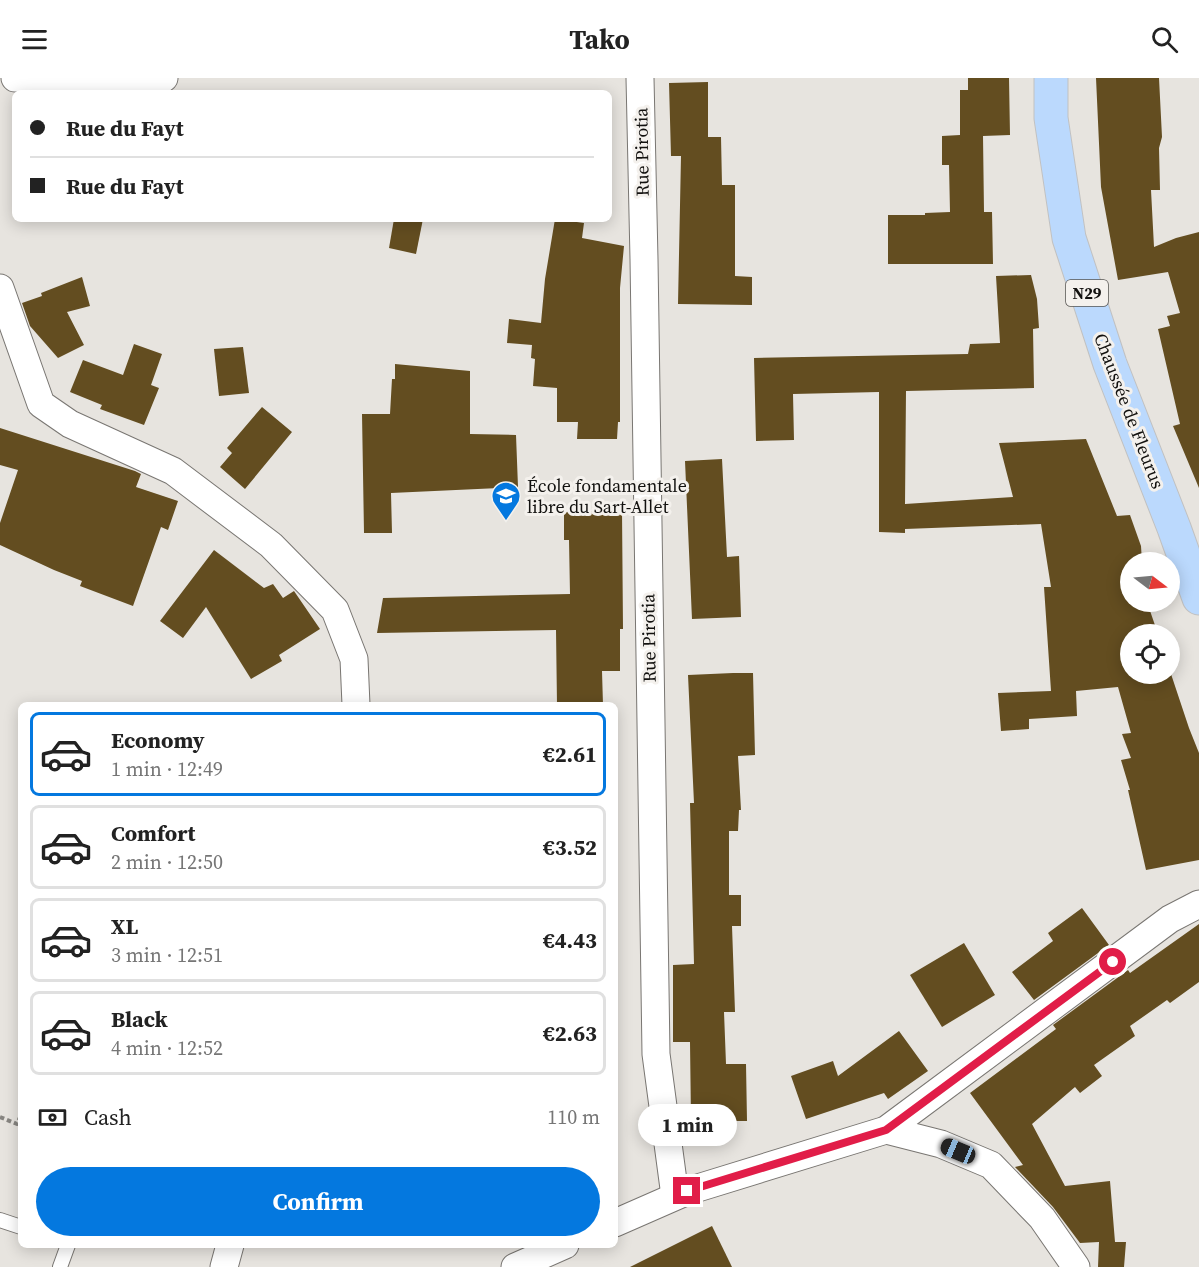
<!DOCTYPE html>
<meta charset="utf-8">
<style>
body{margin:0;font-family:"Source Serif 4",serif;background:#f6f6f6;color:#222;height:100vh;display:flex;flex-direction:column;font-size:22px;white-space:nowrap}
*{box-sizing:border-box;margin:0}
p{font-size:20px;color:#767676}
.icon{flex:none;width:33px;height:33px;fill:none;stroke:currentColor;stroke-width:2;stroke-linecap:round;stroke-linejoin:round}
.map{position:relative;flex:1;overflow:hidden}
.details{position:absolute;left:18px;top:624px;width:600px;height:546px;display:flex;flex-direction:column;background:#fff;border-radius:9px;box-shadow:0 3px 15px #0003}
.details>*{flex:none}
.top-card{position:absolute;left:12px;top:12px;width:600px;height:132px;border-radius:9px;box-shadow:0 3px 15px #0003;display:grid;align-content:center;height:132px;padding:0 18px;background:#fff}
.needle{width:39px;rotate:106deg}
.controls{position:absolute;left:1120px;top:474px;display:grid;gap:12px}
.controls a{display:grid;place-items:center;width:60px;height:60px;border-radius:50%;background:#fff;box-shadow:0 3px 15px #0003;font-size:30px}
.end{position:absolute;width:27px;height:27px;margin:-14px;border:8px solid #e11d48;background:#fff;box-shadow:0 0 0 3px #fff}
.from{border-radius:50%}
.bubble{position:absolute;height:42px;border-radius:21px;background:#fff;box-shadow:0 3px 15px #0003;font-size:20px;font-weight:700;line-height:42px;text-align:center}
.car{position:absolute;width:18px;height:36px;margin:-18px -9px;border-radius:8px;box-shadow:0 0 4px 2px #0007;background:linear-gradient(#222 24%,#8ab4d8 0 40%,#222 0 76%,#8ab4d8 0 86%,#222 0)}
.top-card b{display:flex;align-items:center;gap:21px;height:57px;font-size:22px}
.top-card b+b{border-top:2px solid #e0e0e0}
.top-card i{width:15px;height:15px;background:#222}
ul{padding:10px 0 0;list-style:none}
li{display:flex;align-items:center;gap:18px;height:84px;margin:0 12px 9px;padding:0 6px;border:3px solid #e0e0e0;border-radius:9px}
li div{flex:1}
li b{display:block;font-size:22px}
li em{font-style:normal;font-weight:700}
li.on{border-color:#0478df}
li>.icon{width:54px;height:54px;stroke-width:1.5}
.pay{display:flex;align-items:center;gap:15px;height:66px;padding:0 18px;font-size:22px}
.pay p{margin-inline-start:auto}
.button{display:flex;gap:12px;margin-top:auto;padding:12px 18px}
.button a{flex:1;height:69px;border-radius:36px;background:#0478df;color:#fff;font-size:24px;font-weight:700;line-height:69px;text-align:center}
header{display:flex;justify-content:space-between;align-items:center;height:78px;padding:0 18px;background:#fff;font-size:27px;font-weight:700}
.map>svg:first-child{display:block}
</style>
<header><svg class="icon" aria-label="menu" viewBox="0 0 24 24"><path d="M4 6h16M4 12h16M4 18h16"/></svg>Tako<svg class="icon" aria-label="search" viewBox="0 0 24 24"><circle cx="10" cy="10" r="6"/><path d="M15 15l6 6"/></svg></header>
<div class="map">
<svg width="1199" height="1189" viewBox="0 0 1199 1189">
<rect width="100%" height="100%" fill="#e7e4df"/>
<g fill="#634d20">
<path d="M968,0h41l1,57 -27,1 1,76h8l1,52h-105v-49h37v-2l25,-1 -1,-47h-7v-29l18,-1v-45h8z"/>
<path d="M1096,0h63l3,59 -3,11 1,42h-9l3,57 22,-9 23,-6v256l-26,-62 7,-2 -22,-95 12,-3 -3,-10 13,-3 -12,-41 -50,8 -17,-93z"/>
<path d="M708,4v55h13l1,48h13v91l17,1v28l-74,-1 3,-148h-10l-2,-73z"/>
<path d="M394,141h29l-7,35 -27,-6z"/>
<path d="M555,141l29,4 -2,15 42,8 -4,42v134h-2l-1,17h-40l1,-17h-21v-34l-24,-2 2,-27 -4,-1 1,-13 -25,-2 2,-24 32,4 4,-44z"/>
<path d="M1031,197l6,24 2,29 -6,1 1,59 -128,3 -1,113 108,-7 -14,-54 87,-4 31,77 13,-1 11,31 1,16h-11v40h16l11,32h-27v40h39v-3l19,57 10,25v107l-53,10 -18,-80h2l-9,-30 10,-2 -9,-24 9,-1 -13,-46 -42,4 1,25 -48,3v10l-28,2 -3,-38 53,-2 -7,-104h7l-10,-63 -136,5v4l-26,-1v-140l-86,2 1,46 -38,1 -2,-83 214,-4 2,-10 30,-1 -4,-67z"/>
<path d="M82,199l8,29 -23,6 17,33 -26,13 -28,-32 -8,-23 20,-7 -1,-3z"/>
<path d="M134,266l28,10 -11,31 8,3 -15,37 -44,-16 2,-4 -32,-13 13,-32 40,15z"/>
<path d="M243,269l6,46 -30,3 -5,-47z"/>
<path d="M395,286l75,7v63l46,1 2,52 -127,6 1,40h-28l-2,-119h28l2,-35h3z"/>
<path d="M262,329l30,25 -47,57 -25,-22 12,-14 -5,-5z"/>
<path d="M0,350l135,43 6,3 -5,13 42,14 -10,29 -7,-3 -28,79 -53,-20 2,-5 -28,-11 -54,-25v-22l18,-53 -18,-5z"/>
<path d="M722,381l5,98 12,-1 2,61 -49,2 -7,-158z"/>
<path d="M622,433l1,118h-3v42h-18l1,34h-46l-1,-75 -179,3 6,-35 187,-4 -1,-54h-5v-28z"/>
<path d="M214,472l50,38 9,-4 10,14 11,-7 26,38 -41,26 3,6 -31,18 -45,-72 -23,31 -23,-17z"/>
<path d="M733,595h20l2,82 -17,1 3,54h-2l-1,21h-9v64h12v31h-9l3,86h-11l2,52h20l1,57h-56l-1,-79h-17v-77l21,-1 -4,-161h4l-6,-128z"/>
<path d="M1082,830l27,37 -75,55 -22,-28 41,-31 -5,-8z"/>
<path d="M1199,846v58l-29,21 -3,-3 -37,26 5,10 -41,29 8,11 -22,17 -5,-6 -43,37 33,62 45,-5 5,61h11l-2,25h-26l1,-25 -19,1 -27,-36 -38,-40 8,-2 -53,-72 86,-64 -3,-4 75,-55 2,3z"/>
<path d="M964,865l31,52 -53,32 -32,-52z"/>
<path d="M899,953l29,40 -40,28 -4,-6 -78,26 -15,-43 42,-15 5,15z"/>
<path d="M712,1148l20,41h-102z"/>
</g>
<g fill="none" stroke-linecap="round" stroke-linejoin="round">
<g stroke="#797672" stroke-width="16">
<g id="lane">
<path d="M0,1142l21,7"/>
<path d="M60,1189l8,-22"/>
</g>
</g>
<g stroke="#797672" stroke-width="29">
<g id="street">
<path d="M15,0l141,6 8,-6"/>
<path d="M640,0l4,181 12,795 19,142"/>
<path d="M0,210l41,116 29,20 103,47 98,74 64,65 19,49 2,46"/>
<path d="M886,1052l55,14 50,21 51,53 34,49"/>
<path d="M615,1145l73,-32 198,-61 284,-211 29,-15"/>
<path d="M224,1189l6,-22"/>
<path d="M515,1189l50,-22"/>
</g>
</g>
<g stroke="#c1c1c1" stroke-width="35">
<path id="primary" d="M1051,0v40l18,120 41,126 64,164 25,70"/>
</g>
<path stroke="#878581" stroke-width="4" stroke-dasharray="4.5 3" stroke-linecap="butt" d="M0,1039l17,7 4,-9"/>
<use href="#lane" stroke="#fff" stroke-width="14"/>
<use href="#street" stroke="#fff" stroke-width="27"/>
<use href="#primary" stroke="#bbd9fd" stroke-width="33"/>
</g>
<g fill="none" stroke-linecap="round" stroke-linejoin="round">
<path stroke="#e11d48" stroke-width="8" d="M687,1113l199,-61 227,-168"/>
</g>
<defs>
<g id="school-pin" transform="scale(1.5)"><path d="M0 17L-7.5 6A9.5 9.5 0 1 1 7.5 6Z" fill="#0478df" stroke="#f4f1ed"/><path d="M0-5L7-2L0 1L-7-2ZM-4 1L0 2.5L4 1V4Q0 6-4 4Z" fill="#fff"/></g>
</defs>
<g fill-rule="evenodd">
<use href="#school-pin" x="506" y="418"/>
</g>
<g text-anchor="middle" stroke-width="6" stroke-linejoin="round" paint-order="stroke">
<rect fill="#f4f1ed" stroke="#565452" stroke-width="1.5" x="1066" y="202" width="42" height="26" rx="4.5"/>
<g font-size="16" font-weight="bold" fill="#12110f">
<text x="1087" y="221">N29</text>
</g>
<g font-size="18" fill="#12110f" stroke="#f4f1ed">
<text transform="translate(642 74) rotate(-91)" y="6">Rue Pirotia</text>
<text transform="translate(1129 333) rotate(69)" y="6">Chaussée de Fleurus</text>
<text transform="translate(649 560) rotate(-91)" y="6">Rue Pirotia</text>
</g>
<g font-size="18" fill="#12110f" stroke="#f4f1ed" text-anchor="start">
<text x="527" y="414">École fondamentale<tspan x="527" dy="21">libre du Sart-Allet</tspan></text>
</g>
</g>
</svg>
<div class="controls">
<a><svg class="needle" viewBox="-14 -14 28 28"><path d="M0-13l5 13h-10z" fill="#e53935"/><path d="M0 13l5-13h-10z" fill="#767676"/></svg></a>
<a><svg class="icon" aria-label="locate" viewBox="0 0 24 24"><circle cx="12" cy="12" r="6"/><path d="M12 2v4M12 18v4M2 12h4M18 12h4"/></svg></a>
</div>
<i class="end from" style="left:1113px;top:884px"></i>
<i class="end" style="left:687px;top:1113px"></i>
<div class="bubble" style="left:638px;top:1026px;width:99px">1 min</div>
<i class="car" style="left:958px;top:1073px;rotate:293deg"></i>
<div class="top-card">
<b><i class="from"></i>Rue du Fayt</b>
<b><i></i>Rue du Fayt</b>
</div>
<section class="details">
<ul>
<li class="on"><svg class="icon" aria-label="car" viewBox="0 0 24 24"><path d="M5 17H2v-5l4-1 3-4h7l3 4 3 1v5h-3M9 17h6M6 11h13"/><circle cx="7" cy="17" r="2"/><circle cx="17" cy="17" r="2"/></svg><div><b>Economy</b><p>1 min · 12:49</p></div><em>€2.61</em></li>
<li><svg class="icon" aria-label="car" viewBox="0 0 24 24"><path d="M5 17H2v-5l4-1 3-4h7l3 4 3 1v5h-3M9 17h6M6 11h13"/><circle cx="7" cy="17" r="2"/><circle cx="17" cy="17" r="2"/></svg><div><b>Comfort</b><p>2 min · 12:50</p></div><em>€3.52</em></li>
<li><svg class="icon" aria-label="car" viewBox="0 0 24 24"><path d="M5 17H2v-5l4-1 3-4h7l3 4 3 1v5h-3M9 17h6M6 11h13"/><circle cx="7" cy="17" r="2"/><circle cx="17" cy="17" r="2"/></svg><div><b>XL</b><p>3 min · 12:51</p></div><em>€4.43</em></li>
<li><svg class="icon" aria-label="car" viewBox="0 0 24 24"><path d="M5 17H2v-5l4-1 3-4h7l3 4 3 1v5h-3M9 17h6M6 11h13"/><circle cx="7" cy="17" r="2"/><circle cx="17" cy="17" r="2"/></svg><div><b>Black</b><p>4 min · 12:52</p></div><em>€2.63</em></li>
</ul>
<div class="pay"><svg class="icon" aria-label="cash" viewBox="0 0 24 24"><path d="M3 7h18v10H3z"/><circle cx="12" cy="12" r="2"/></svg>Cash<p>110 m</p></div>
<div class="button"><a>Confirm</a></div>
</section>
</div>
